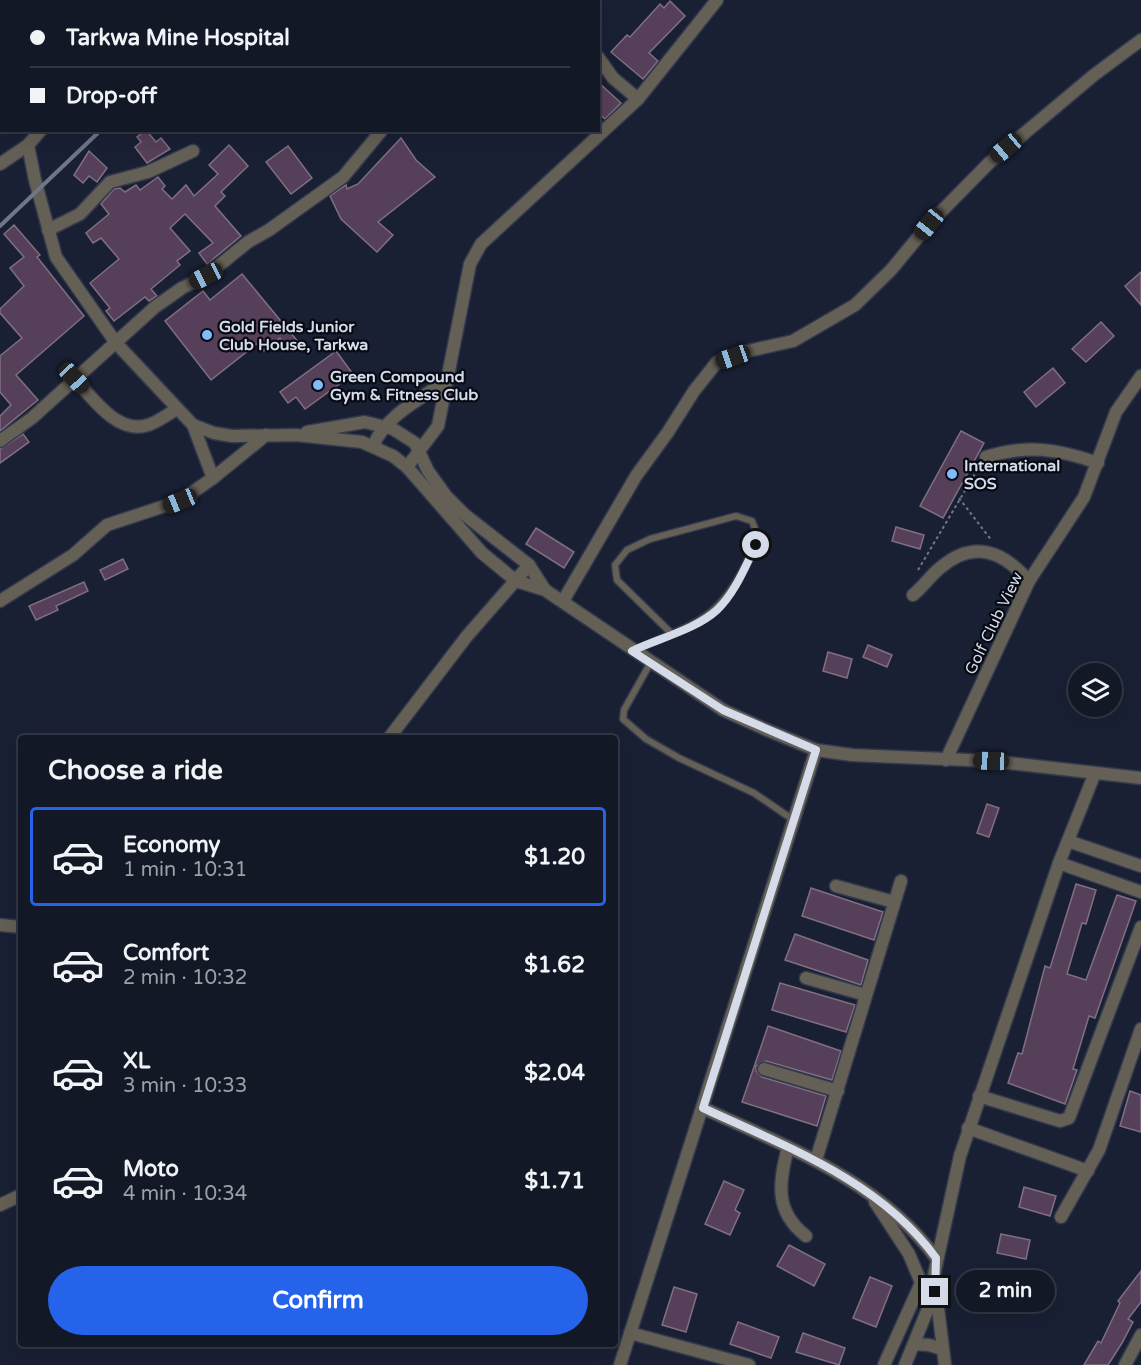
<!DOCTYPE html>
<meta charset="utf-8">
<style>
body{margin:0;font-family:"Varela Round",sans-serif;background:#202533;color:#f1f3f6;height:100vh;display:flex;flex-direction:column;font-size:22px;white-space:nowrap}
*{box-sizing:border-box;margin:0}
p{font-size:20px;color:#9da0a7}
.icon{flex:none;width:33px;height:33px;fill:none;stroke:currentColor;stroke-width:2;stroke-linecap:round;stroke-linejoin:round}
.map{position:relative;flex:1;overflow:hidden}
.side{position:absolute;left:18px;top:735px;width:600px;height:612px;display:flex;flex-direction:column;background:#131827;border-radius:6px;box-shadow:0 6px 24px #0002,0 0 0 2px #323744}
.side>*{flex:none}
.guide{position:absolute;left:0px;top:0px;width:600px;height:132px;box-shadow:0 6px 24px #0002,0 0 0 2px #323744;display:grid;align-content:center;height:132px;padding:0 30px;background:#131827}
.fabs{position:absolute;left:1068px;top:663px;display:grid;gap:12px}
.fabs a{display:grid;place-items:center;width:54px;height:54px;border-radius:50%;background:#131827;box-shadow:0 6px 24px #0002,0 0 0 2px #323744;font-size:30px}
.end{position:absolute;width:27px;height:27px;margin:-14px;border:8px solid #d5dbe9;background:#111;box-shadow:0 0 0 3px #111}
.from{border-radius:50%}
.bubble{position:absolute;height:42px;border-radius:21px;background:#131827;box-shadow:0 6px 24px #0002,0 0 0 2px #323744;font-size:20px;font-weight:700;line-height:42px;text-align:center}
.car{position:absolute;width:18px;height:36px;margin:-18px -9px;border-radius:8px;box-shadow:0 0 4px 2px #0007;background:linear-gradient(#222 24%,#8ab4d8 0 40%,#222 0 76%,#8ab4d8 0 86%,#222 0)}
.guide b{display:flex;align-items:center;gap:21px;height:57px;font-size:22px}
.guide b+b{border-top:2px solid #323744}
.guide i{width:15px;height:15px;background:#f1f3f6}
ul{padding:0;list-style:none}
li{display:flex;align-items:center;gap:18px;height:99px;margin:0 12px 9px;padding:0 18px;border:3px solid transparent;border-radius:6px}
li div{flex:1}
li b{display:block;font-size:22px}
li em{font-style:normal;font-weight:700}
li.on{border-color:#2563eb}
li>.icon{width:54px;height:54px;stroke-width:1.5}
h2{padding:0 30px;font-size:27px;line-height:72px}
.action{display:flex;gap:12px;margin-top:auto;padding:12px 30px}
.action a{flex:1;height:69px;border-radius:36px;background:#2563eb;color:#fff;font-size:24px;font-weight:700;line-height:69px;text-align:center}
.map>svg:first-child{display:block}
</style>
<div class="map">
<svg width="1141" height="1365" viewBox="0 0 1141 1365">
<rect width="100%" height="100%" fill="#192034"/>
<g fill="#564059" stroke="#806e83" stroke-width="1.5">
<path d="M670,1l15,15 -36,37 9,8 -15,18 -32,-27 16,-17 3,2 30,-33 4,4z"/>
<path d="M598,82l23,21 -16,16 -7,-6z"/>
<path d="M146,130l10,12 5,-4 9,11 -23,14 -12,-16 6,-5 -4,-5z"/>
<path d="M401,138l15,22 19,17 -57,45 15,13 -16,17 -36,-33 -11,-23 16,-11 1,4 11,-5z"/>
<path d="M229,145l19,21 -27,26 4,4 -10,10 26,30 -34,28 -8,-11 14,-10 -28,-29 -15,14 20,23 -13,10 3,4 -29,24 6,7 -8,5 -4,-4 -31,24 -8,-10 4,-3 -20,-25 29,-24 -18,-21 -8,5 -7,-10 23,-19 -8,-10 13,-15 6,-1 5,4 11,-7 4,5 18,-13 7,9 -3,3 10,10 14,-14 8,11 24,-22 -9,-9z"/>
<path d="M288,146l24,32 -21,16 -25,-32z"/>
<path d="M89,151l18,17 -10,14 -8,-6 -6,7 -9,-8z"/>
<path d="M14,225l26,30 -3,2 47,59 -68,59 22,25 -38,31v-15l11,-11 -11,-13v-36l22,-18 -22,-25v-4l24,-23 -14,-18 14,-11 -20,-23z"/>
<path d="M1141,272v33l-16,-19z"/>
<path d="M242,274l57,69 -9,8 -10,-13 -16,13 -6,-8 -47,37 -46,-59 38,-30 7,9z"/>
<path d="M1101,322l13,14 -28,26 -14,-13z"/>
<path d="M336,351l17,23 -48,35 -9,-12 -8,6 -8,-11z"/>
<path d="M1053,368l12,15 -29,24 -12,-15z"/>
<path d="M961,431l23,12 -41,75 -23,-12z"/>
<path d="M23,434l6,8 -29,21v-14z"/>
<path d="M896,527l28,8 -4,14 -28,-8z"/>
<path d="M536,528l38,24 -10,16 -38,-24z"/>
<path d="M123,559l5,10 -23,11 -5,-10z"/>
<path d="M84,582l4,9 -32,15 2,4 -22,10 -7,-14z"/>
<path d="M868,645l24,10 -5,12 -24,-10z"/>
<path d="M828,652l24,7 -5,19 -24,-7z"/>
<path d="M987,804l12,4 -10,29 -12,-4z"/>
<path d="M1076,884l20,6 -10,34 -4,-1 -15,51 19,6 31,-85 19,6 -41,117 -6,-2 -16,53 4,1 -12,34 -57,-21 10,-30 4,1 23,-88 5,2z"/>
<path d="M811,888l72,24 -9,28 -72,-24z"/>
<path d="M795,934l73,26 -7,25 -76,-25z"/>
<path d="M780,983l75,22 -9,27 -74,-22z"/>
<path d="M768,1026l73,25 -9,29 -66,-19 -10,5v5l6,6 64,19 -9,30 -75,-24z"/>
<path d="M1130,1091l11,4v37l-21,-6z"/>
<path d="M724,1181l20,9 -9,20 5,3 -10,22 -25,-11z"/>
<path d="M1024,1187l32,9 -6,20 -31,-9z"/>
<path d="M1001,1234l29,6 -4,19 -29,-6z"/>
<path d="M789,1245l36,19 -11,22 -37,-20z"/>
<path d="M1141,1271v31l-13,17 5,3 -11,21 -14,22h-24l14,-24 3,2 19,-40 -2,-2z"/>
<path d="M870,1277l22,9 -16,41 -23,-9z"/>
<path d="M674,1287l23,7 -11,38 -24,-7z"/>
<path d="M738,1322l41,15 -8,21 -41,-14z"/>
<path d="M803,1333l42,15 -6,17 -43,-13z"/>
</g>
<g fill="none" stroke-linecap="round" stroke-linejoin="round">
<g stroke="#333a4d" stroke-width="9">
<g id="service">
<path d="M635,650c56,-26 81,-26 111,-86 8,-16 14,-26 6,-43l-16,-5 -86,23 -23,11 -12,15 2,15 54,53"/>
<path d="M651,662l-27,48 -1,9 23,20 33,19 75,35 38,26"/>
</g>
</g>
<g stroke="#333a4d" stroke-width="15">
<g id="minor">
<path d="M456,0l1,2"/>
<path d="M561,0l1,2"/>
<path d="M130,2l1,-2"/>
<path d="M524,2l2,-2"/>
<path d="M598,57l15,21 25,21"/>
<path d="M28,145l7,35 21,77 60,86 77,82 21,8 18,3 64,-1 66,7 31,14 14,11 75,86 34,28 29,9 178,120 44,20 49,20 36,5 139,6 150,17"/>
<path d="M0,164l28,-19 13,-15"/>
<path d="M48,230l32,-16 30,-32 38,-10 45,-21"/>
<path d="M74,378c18,19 43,57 74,47 10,-3 20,-11 29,-16"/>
<path d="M307,432l58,-10 28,7 22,14 13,28 18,25 19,19 64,50 16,25"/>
<path d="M0,441l32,-23 123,-111 27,-19 24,-12 42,-34 21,-12 74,-53 39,-47"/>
<path d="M373,446c13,-31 46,-46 73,-65"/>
<path d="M986,457c41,-13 72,-8 112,6"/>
<path d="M407,467l31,-41 32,-162 11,-20 157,-145 79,-99"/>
<path d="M213,478l53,-43"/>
<path d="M913,595c10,-8 17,-19 27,-27 33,-29 63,-17 89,13"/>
<path d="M0,601l73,-46 34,-30 73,-24 33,-23 -20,-53"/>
<path d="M563,601l73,-125 32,-44 26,-41 23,-29 31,-11 45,-10 62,-36 36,-35 38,-46 60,-61 105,-88 47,-35"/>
<path d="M389,738l78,-102 62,-71"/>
<path d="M946,760l83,-179 55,-84 32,-85 25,-36"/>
<path d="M1068,841l73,25"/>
<path d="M1059,863l82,29"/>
<path d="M836,886l58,16"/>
<path d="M0,925l21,2"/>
<path d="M806,978l60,17"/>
<path d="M764,1069l74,22"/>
<path d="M979,1096l81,25 9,-3 72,-191"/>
<path d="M703,1108c84,39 177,73 233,150"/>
<path d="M968,1128l120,43"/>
<path d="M788,1147c-9,36 -14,64 18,89"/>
<path d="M816,1160l85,-279"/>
<path d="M875,1202l34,52 21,50"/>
<path d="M0,1205l21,-10"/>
<path d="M1061,1217l38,-67 42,-121"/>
<path d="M630,1333l119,32"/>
<path d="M914,1344l15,1 13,4"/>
<path d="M620,1365l196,-615"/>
<path d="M884,1365l37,-82"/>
<path d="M905,1365l27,-66"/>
<path d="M945,1365l-11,-90 26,-119 99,-293 36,-90"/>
<path d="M1125,1365l16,-30"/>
</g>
</g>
<g stroke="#333a4d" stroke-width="18">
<g id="primary">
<path d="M86,2l2,-2"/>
<path d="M0,80l2,-2"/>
</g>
</g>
<g stroke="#707788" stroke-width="2" stroke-dasharray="3 3" stroke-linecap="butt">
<path d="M959,498l33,43"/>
<path d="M918,570l61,-103"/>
</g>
<use href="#service" stroke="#656056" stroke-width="6"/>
<use href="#minor" stroke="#656056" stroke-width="12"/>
<use href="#primary" stroke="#aa9f8a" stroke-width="15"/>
<g stroke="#6f7687" stroke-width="4">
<path d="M235,2l2,-2"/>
<path d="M0,226l101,-96"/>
</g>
</g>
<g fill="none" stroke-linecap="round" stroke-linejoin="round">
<path stroke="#d5dbe9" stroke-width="8" d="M756,545c-11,22 -21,48 -39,65 -22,20 -58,28 -85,41l91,59 93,40 -113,358c84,39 177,73 233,150l-1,34"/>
</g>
<g fill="#7fbdfa" stroke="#070a13" stroke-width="2">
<circle cx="207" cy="335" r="6"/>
<circle cx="318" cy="385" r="6"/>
<circle cx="952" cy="474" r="6"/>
</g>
<g text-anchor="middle" stroke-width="4.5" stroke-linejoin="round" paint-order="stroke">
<g font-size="16" font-weight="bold" fill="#d5dbe9" stroke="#070a13" text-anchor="start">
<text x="219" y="332">Gold Fields Junior<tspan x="219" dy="18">Club House, Tarkwa</tspan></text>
<text x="330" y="382">Green Compound<tspan x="330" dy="18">Gym &amp; Fitness Club</tspan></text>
<text x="964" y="471">International<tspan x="964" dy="18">SOS</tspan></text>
</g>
<g font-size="16" fill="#d5dbe9" stroke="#070a13">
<text transform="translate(993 623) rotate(-64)" y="6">Golf Club View</text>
</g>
</g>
</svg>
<div class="fabs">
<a><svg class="icon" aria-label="layers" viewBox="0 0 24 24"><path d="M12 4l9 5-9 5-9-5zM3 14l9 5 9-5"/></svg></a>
</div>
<i class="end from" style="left:756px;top:545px"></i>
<i class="end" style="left:935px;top:1292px"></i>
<div class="bubble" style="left:956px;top:1270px;width:99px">2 min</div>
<i class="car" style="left:1006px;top:148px;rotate:230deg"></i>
<i class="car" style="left:929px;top:224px;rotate:219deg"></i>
<i class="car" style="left:206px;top:276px;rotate:243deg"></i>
<i class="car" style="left:733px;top:357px;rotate:251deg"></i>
<i class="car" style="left:74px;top:378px;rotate:137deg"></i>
<i class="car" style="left:180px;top:501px;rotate:248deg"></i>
<i class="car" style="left:991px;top:761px;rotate:272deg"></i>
<div class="guide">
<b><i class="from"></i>Tarkwa Mine Hospital</b>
<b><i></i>Drop-off</b>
</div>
<section class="side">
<h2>Choose a ride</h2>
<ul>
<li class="on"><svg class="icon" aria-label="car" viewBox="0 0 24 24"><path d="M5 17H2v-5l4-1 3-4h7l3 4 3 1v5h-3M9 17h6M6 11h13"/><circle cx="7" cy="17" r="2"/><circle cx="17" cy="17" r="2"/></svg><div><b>Economy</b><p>1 min · 10:31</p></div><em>$1.20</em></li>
<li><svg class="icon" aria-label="car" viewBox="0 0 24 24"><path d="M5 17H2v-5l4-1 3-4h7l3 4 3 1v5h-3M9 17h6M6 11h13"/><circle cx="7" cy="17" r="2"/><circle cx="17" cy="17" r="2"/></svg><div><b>Comfort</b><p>2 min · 10:32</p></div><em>$1.62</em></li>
<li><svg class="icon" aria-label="car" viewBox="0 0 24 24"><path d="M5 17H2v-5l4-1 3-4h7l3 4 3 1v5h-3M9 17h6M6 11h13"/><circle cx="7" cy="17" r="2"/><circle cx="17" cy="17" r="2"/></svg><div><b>XL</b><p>3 min · 10:33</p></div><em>$2.04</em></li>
<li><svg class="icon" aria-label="car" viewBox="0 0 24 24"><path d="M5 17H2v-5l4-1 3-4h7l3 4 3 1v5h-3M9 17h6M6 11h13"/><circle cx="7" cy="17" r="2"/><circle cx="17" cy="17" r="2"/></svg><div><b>Moto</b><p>4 min · 10:34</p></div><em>$1.71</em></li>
</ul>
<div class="action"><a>Confirm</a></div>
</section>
</div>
